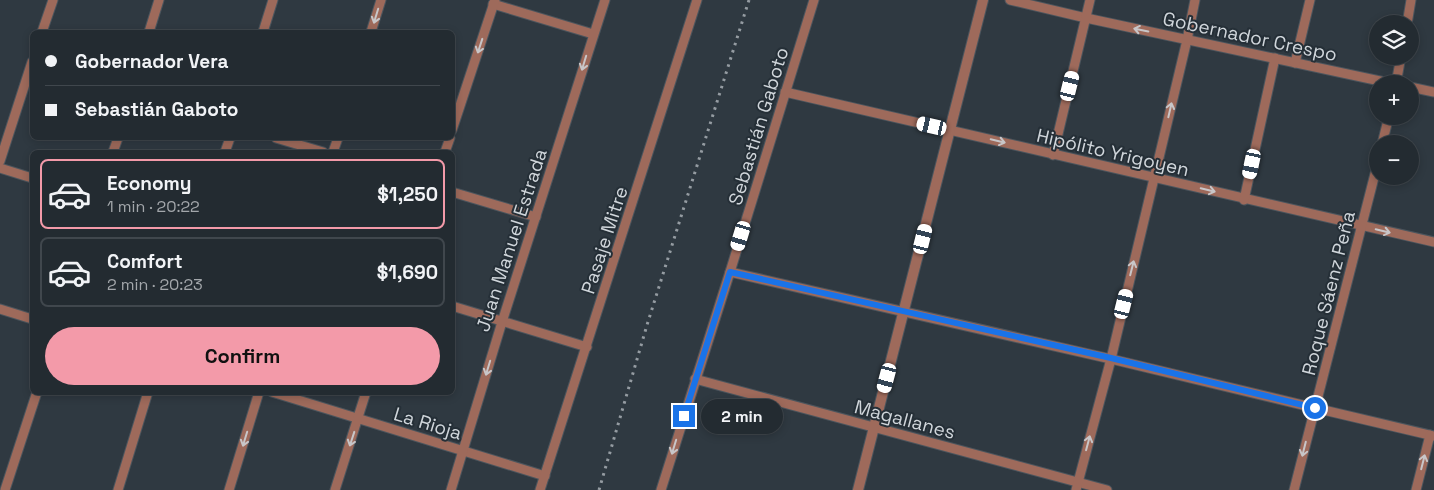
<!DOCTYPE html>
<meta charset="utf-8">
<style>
body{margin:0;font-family:"Space Grotesk",sans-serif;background:#2f373d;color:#f1f3f6;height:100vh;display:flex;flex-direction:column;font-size:19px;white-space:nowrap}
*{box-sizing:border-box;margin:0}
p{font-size:16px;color:#a3a7ab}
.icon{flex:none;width:28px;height:28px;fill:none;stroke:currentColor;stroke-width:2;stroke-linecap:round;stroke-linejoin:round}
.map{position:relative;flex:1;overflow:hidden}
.side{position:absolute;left:30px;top:150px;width:425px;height:245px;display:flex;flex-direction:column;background:#232b31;border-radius:8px;box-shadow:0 2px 8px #0003,0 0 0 1px #40474d}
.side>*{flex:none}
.hud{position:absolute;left:30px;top:30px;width:425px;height:110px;border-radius:8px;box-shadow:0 2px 8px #0003,0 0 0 1px #40474d;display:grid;align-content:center;height:110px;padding:0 15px;background:#232b31}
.tools{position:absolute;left:1369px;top:15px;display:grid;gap:10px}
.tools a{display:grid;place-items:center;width:50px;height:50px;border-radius:50%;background:#232b31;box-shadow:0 2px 8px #0003,0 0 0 1px #40474d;font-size:25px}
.end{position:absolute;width:22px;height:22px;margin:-11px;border:6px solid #1a73e8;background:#fff;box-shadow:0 0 0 2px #fff}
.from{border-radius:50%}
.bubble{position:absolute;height:35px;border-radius:18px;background:#232b31;box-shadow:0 2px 8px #0003,0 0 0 1px #40474d;font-size:16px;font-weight:700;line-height:35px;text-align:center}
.car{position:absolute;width:15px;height:30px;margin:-15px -8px;border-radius:6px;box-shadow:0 0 4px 1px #0007;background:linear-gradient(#fff 24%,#345 0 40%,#fff 0 76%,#345 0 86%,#fff 0)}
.hud b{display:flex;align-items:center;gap:18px;height:48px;font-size:19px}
.hud b+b{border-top:1px solid #40474d}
.hud i{width:12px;height:12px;background:#f1f3f6}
ul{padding:9px 0 0;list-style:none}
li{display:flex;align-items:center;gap:15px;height:70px;margin:0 10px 8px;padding:0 5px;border:2px solid #40474d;border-radius:8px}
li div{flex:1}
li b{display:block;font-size:19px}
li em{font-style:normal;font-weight:700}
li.on{border-color:#f39aa9}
li>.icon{width:45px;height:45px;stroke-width:1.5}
.button{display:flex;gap:10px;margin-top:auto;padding:10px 15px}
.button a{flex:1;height:58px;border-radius:30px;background:#f39aa9;color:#111;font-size:20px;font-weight:700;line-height:58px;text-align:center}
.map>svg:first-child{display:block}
</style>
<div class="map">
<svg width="1434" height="490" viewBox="0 0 1434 490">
<rect width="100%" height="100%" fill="#2f3941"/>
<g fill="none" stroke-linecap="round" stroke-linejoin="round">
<g stroke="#4c555d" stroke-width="11">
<g id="minor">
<path d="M1010,0l76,18 308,66"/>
<path d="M493,4l100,30"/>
<path d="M1407,24l4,-24"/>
<path d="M42,32l11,-32"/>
<path d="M149,32l10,-32"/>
<path d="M263,32l10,-32"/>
<path d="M371,32l10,-32"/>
<path d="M1295,63l15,-63"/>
<path d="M1396,84l5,-28"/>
<path d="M1410,87l24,5"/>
<path d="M785,92l649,150"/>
<path d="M452,130l43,-130"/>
<path d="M276,138l47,14"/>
<path d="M1382,144l7,-28"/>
<path d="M113,152l5,-14"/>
<path d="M225,152l5,-14"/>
<path d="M333,152l5,-14"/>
<path d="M445,152l5,-14"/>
<path d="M1053,155l37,-155"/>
<path d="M0,161l32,-99"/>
<path d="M0,168l32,10"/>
<path d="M452,192l84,25"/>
<path d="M1244,200l31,-142"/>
<path d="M730,272l381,87 204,49 119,28"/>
<path d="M452,306l135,41"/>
<path d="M0,309l32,10"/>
<path d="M695,379l412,111"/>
<path d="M272,392l273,84"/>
<path d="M5,490l32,-98"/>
<path d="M118,490l30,-98"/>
<path d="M229,490l30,-98"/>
<path d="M335,490l31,-98"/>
<path d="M451,490l51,-168 103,-322"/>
<path d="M540,490l157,-490"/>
<path d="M661,490l69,-218 84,-272"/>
<path d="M1076,490l35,-131 76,-319 8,-40"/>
<path d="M1294,490l84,-328"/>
<path d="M1416,490l14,-55"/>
</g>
</g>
<g stroke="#4c555d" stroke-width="12">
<path id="tertiary" d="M858,490l125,-490"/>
</g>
<use href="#minor" stroke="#9e6a5b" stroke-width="9"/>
<use href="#tertiary" stroke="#9e6a5b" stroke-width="10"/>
<path stroke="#959ca2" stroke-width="3" stroke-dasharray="2.5 5" stroke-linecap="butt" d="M599,490l48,-165 102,-325"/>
</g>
<defs><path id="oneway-shaft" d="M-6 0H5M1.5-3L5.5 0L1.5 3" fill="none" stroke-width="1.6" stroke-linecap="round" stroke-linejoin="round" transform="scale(1.25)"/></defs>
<g stroke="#c8c6c8">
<use href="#oneway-shaft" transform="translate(376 16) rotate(107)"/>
<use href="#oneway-shaft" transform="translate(1141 30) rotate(-168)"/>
<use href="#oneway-shaft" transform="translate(480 46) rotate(108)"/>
<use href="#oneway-shaft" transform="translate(584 63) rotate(107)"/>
<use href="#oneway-shaft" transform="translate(1170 110) rotate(-77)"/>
<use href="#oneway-shaft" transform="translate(998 141) rotate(13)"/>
<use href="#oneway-shaft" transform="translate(1208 190) rotate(14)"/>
<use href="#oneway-shaft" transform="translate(1383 231) rotate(13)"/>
<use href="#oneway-shaft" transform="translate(1132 268) rotate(-76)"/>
<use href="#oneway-shaft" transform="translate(488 368) rotate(107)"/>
<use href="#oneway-shaft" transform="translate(245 439) rotate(107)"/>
<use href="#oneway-shaft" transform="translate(352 439) rotate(108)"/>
<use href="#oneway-shaft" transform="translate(1088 443) rotate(-75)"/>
<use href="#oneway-shaft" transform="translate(674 447) rotate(107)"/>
<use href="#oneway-shaft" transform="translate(1304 449) rotate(104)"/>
<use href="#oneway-shaft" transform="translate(1423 462) rotate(-76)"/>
</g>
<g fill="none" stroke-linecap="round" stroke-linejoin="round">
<path stroke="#1a73e8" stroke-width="6" d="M684,416l46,-144 381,86 204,50"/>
</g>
<g text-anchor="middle" stroke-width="4" stroke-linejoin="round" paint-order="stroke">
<g font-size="19" fill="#d0d6db" stroke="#252f37">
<text transform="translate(1250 36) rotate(12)" y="7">Gobernador Crespo</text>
<text transform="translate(758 126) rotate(-73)" y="7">Sebastián Gaboto</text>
<text transform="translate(1113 152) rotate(13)" y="7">Hipólito Yrigoyen</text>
<text transform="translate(511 240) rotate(-72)" y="7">Juan Manuel Estrada</text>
<text transform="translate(604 240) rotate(-72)" y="7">Pasaje Mitre</text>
<text transform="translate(1328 293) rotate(-76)" y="7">Roque Sáenz Peña</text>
<text transform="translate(905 419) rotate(15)" y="7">Magallanes</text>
<text transform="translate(428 423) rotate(17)" y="7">La Rioja</text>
</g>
</g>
</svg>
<div class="tools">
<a><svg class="icon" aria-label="layers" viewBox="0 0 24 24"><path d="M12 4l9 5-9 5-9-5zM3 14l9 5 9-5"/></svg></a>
<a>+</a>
<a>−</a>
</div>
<i class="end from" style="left:1315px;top:408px"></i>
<i class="end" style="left:684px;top:416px"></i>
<div class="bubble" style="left:701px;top:399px;width:82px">2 min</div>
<i class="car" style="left:1070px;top:86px;rotate:14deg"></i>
<i class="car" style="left:932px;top:126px;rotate:283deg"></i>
<i class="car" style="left:1252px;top:164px;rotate:192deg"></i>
<i class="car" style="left:741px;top:236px;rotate:197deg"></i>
<i class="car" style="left:923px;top:239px;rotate:14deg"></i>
<i class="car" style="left:1124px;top:304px;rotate:14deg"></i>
<i class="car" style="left:887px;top:378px;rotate:195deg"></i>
<div class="hud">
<b><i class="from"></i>Gobernador Vera</b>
<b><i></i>Sebastián Gaboto</b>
</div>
<section class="side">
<ul>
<li class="on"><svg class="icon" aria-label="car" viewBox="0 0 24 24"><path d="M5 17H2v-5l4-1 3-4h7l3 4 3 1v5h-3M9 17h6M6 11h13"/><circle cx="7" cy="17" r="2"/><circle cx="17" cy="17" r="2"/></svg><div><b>Economy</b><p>1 min · 20:22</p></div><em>$1,250</em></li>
<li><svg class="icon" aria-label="car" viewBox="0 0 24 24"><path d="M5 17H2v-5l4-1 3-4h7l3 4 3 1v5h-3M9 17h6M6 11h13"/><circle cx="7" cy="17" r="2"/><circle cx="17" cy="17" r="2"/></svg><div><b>Comfort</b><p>2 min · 20:23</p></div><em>$1,690</em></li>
</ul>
<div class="button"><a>Confirm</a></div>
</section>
</div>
